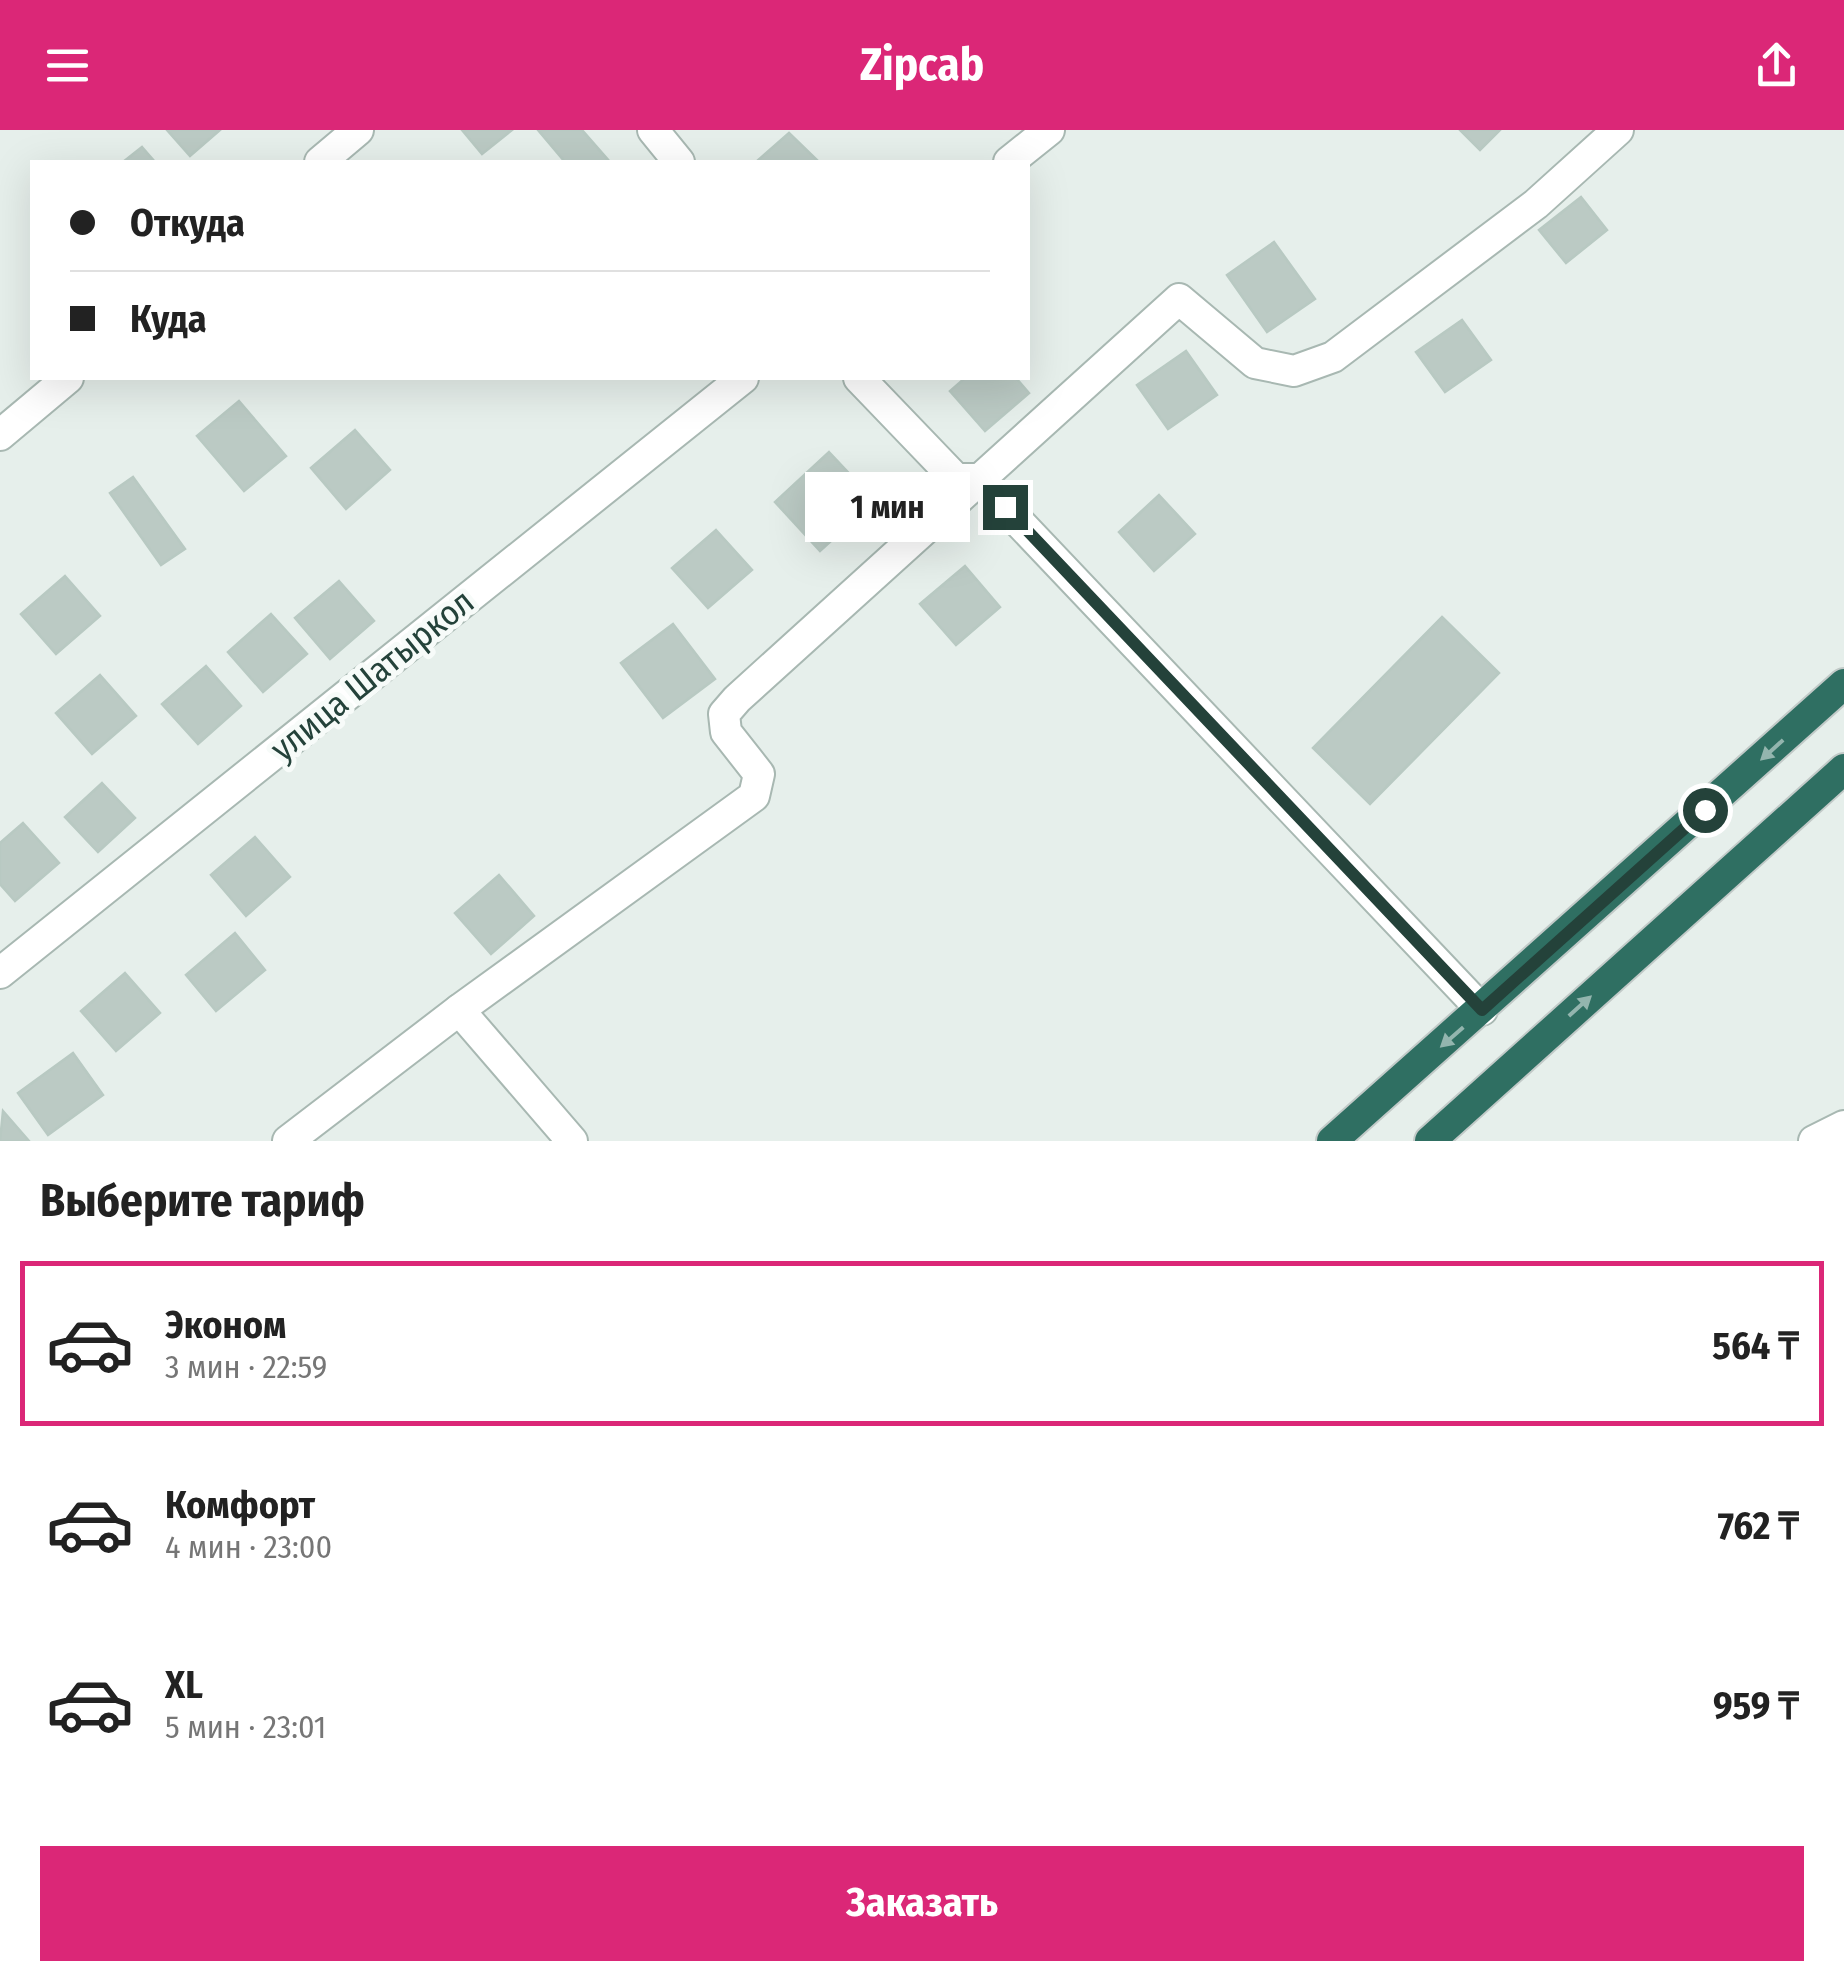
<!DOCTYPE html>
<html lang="ru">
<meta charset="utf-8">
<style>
body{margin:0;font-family:"Fira Sans Condensed",sans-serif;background:#f6f6f6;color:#222;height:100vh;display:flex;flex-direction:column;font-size:38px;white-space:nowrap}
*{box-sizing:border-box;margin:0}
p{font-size:32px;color:#767676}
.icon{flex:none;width:55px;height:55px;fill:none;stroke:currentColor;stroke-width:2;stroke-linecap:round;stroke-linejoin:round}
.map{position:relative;height:1011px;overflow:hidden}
.drawer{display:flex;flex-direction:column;background:#fff;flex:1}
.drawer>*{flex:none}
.banner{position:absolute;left:30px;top:30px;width:1000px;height:220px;border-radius:0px;box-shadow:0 10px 40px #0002;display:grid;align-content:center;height:220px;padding:0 40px;background:#fff}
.end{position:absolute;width:45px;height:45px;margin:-22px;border:12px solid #24423a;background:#fff;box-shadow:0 0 0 5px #fff}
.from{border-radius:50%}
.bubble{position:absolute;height:70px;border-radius:0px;background:#fff;box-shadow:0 10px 40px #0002;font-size:32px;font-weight:700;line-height:70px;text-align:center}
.banner b{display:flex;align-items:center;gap:35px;height:95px;font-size:38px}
.banner b+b{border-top:2px solid #e0e0e0}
.banner i{width:25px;height:25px;background:#222}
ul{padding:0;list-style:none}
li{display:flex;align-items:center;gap:30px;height:165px;margin:0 20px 15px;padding:0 20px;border:5px solid transparent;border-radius:0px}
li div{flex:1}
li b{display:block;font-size:38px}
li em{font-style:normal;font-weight:700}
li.on{border-color:#db2777}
li>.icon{width:90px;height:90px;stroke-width:1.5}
h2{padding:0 40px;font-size:45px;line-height:120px}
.cta{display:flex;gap:20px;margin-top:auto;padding:20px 40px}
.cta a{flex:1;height:115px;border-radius:0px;background:#db2777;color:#fff;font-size:40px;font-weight:700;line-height:115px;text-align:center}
header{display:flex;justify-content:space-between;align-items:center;height:130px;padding:0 40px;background:#db2777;color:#fff;font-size:45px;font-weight:700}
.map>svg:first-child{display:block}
</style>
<header><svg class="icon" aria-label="menu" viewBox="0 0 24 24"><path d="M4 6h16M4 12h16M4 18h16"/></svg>Zipcab<svg class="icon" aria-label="share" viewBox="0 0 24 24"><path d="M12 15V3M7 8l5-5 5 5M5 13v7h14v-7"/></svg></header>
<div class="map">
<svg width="1844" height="1011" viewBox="0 0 1844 1011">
<rect width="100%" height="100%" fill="#e6efeb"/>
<g fill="#bbcac4" stroke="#b8c9c2" stroke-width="2.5">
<path d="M167,0h53l-30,26z"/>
<path d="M462,0h50l-30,24z"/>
<path d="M538,0h44l28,32h-45z"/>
<path d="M1460,0h40l-20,20z"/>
<path d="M789,3l30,29h-63z"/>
<path d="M142,17l13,15h-32z"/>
<path d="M1581,67l26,33 -41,33 -27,-33z"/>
<path d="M1274,112l41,57 -48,33 -40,-57z"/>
<path d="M1462,190l29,40 -46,32 -29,-40z"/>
<path d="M1186,221l31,44 -49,34 -31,-44z"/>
<path d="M965,248h51l13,15 -44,38 -35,-40z"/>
<path d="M239,271l47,55 -42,35 -47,-55z"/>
<path d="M355,300l35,40 -44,39 -35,-41z"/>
<path d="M829,322l46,49 -55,50 -45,-49z"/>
<path d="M133,347l52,72 -24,16 -51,-72z"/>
<path d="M1159,365l36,39 -41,37 -35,-39z"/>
<path d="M716,400l36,40 -44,38 -36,-40z"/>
<path d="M965,436l35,41 -44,38 -36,-41z"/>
<path d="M65,446l35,40 -44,38 -35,-40z"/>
<path d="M339,451l35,40 -44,38 -35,-41z"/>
<path d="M271,484l36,40 -44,38 -35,-40z"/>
<path d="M1442,487l57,56 -129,131 -57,-56z"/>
<path d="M673,494l42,55 -52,39 -42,-55z"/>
<path d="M206,536l35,40 -43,38 -36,-40z"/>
<path d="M100,545l36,41 -44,38 -36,-41z"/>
<path d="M102,653l33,35 -37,34 -33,-35z"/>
<path d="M23,693l36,40 -44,38 -15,-17v-41z"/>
<path d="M255,707l35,40 -44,39 -35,-41z"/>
<path d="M499,745l35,41 -43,38 -36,-41z"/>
<path d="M235,803l30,37 -49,41 -30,-36z"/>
<path d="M125,843l35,40 -44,38 -35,-40z"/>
<path d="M73,923l30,42 -55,40 -30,-42z"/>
<path d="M3,981l26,30h-29z"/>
</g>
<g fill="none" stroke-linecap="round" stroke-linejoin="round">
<g stroke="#a8b8b2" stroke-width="34">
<g id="minor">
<path d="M653,0l26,32"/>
<path d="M320,32l38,-32"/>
<path d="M1009,32l40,-32"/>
<path d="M859,248l97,101h22l504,531"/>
<path d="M0,305l68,-57"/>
<path d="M0,843l743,-595"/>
<path d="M459,880l113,131"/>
<path d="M288,1011l171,-131 295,-214 5,-22 -33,-42 -2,-18 13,-15 442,-400 76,64 39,8 39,-14 203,-153 82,-74"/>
<path d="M1814,1011l30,-15"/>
</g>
</g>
<g stroke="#c2cac8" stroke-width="34">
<g id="highway">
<path d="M1332,1011l512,-457"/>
<path d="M1430,1011l414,-372"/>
</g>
</g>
<use href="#minor" stroke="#fff" stroke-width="30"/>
<use href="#highway" stroke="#2f6f62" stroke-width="30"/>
</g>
<defs><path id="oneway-solid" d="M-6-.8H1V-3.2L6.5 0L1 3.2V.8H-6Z" transform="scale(2.5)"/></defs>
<g fill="#93b5ae">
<use href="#oneway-solid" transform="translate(1772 620) rotate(138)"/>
<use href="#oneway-solid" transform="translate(1580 876) rotate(-42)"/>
<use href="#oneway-solid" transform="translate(1452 907) rotate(139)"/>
</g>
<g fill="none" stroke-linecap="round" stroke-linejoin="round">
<path stroke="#24423a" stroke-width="12" d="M1005,377l477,503 223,-200"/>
</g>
<g text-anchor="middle" stroke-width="10" stroke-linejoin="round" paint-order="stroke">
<g font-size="35" fill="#24423a" stroke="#f7fbf9">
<text transform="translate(372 545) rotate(-39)" y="12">улица Шатыркол</text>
</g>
</g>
</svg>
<i class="end from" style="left:1705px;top:680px"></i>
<i class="end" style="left:1005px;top:377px"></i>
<div class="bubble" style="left:805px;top:342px;width:165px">1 мин</div>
<div class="banner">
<b><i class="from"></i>Откуда</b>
<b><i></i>Куда</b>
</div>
</div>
<section class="drawer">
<h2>Выберите тариф</h2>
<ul>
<li class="on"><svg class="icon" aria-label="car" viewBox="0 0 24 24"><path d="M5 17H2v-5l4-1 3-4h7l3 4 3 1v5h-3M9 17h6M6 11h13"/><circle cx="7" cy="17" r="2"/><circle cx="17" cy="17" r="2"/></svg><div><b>Эконом</b><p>3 мин · 22:59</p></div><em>564 ₸</em></li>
<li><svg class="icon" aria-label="car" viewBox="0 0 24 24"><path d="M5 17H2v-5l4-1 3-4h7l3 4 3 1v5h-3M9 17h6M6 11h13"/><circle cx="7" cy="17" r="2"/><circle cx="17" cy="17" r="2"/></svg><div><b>Комфорт</b><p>4 мин · 23:00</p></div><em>762 ₸</em></li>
<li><svg class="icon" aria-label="car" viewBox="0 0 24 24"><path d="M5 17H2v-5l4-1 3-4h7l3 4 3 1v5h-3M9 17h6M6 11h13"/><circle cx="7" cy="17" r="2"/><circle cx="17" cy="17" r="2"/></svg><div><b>XL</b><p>5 мин · 23:01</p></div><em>959 ₸</em></li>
</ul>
<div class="cta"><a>Заказать</a></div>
</section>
